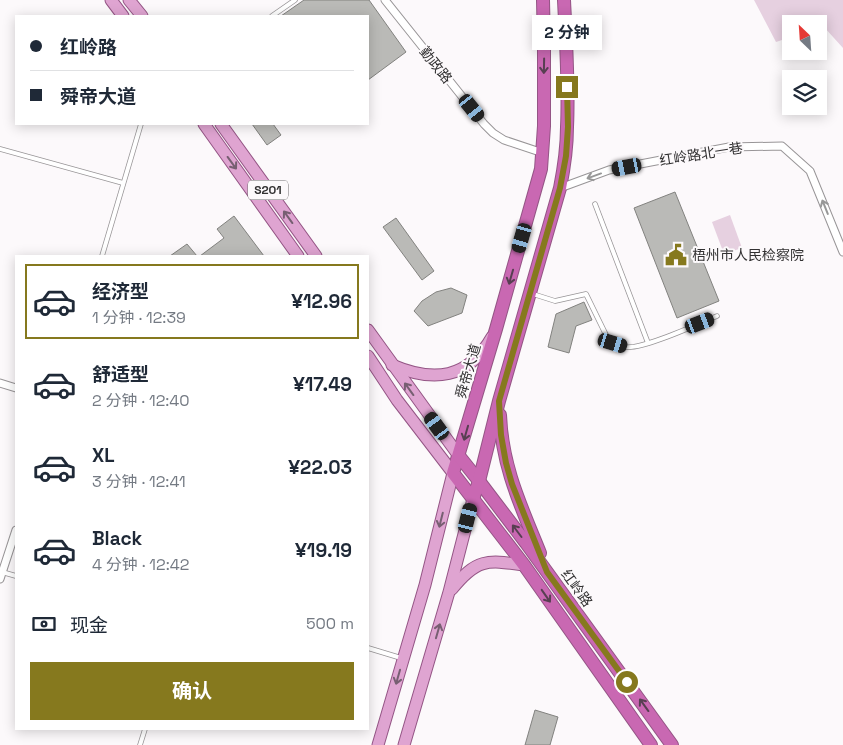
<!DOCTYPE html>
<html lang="zh">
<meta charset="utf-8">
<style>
body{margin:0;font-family:"Space Grotesk","Noto Sans SC",sans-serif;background:#f2f2f3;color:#1f2937;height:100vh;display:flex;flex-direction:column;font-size:19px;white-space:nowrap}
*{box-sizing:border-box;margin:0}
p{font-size:16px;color:#747a83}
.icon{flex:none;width:28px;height:28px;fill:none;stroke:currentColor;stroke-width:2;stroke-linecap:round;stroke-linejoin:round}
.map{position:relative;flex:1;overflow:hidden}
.sheet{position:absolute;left:15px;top:255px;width:354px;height:475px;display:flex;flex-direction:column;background:#fff;border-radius:0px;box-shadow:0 2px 12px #0003}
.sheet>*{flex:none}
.banner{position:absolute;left:15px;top:15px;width:354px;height:110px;border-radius:0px;box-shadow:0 2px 12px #0003;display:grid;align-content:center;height:110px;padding:0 15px;background:#fff}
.needle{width:32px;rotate:335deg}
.buttons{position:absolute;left:782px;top:15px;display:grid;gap:10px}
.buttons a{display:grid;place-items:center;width:45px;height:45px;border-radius:0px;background:#fff;box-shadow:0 2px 12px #0003;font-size:25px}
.end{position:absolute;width:22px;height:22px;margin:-11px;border:6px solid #86791e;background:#fff;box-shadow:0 0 0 2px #fff}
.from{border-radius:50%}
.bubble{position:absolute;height:35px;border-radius:0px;background:#fff;box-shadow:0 2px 12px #0003;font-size:16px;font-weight:700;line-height:35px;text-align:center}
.car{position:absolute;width:15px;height:30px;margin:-15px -8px;border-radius:6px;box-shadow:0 0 4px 1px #0007;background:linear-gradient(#222 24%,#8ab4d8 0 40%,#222 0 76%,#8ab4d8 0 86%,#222 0)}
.banner b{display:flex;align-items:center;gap:18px;height:48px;font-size:19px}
.banner b+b{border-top:1px solid #e0e1e3}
.banner i{width:12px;height:12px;background:#1f2937}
ul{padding:9px 0 0;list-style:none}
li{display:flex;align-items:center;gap:15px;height:75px;margin:0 10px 8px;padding:0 5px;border:2px solid transparent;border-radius:0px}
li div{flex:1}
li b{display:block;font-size:19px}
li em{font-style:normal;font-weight:700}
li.on{border-color:#86791e}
li>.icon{width:45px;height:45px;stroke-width:1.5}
.pay{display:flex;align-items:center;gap:12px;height:55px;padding:0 15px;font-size:19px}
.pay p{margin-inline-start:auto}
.cta{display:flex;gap:10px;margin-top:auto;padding:10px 15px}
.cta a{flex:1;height:58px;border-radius:0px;background:#86791e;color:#fff;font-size:20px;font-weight:700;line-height:58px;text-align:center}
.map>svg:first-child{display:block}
</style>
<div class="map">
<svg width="843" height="745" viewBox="0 0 843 745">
<rect width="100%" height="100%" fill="#fcf9fb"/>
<g fill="#e6d0e0">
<path d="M754,0h89v48l-19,-21 -5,2v-5h-28v13l-15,5z"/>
<path d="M730,215l12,33 -18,6 -12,-32z"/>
</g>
<g fill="#babab7" stroke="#82827f">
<path d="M304,0h65l37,52 -38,28v-64h-87z"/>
<path d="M252,124h21l8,11 -14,10z"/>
<path d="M675,192l44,109 -42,17 -43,-110z"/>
<path d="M234,216l30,40h-64l24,-18 -7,-9z"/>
<path d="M396,218l38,53 -12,9 -39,-53z"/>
<path d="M187,244l10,12h-27z"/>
<path d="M451,288l16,7 -5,18 -34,13 -14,-15 8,-10 14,-9z"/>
<path d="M584,302l8,18 -16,6 -7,27 -21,-6 8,-33z"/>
<path d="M535,710l23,7 -8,28h-25z"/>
</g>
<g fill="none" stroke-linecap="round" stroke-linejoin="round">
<g stroke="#989597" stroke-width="5.5">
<g id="lane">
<path d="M272,16l23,-16"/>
<path d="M0,149l123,34"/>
<path d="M595,204l53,139"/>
<path d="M102,256l39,-132"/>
<path d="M533,294l22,7 31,-7 22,45c5,4 11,7 17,8 17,3 73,-23 92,-31"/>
<path d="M2,572l14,4"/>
<path d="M368,648l33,10"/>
<path d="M140,745l5,-16"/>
</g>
</g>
<g stroke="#989597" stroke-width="9">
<g id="street">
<path d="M385,0l99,124 9,9 11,7 39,13"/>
<path d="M560,188l49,-18 120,-23 53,-1 28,25 33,81"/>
<path d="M0,383l16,5"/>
<path d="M0,579l16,-49"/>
</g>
</g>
<g stroke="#945585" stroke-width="13">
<g id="primary">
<path d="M111,0l12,16"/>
<path d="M129,0l13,16"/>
<path d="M204,124l94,132"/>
<path d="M221,124l95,132"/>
<path d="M368,330l91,126"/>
<path d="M368,356l29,44 56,73 -28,112 -47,160"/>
<path d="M392,365c42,18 76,14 100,-28"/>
<path d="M452,589c25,-31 35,-29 72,-24"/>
<path d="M404,745l45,-153 24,-93"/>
</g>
</g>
<g stroke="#945585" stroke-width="14">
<g id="highway">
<path d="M543,0l1,48v78l-3,43 -45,160 -43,144 71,92 127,180"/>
<path d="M500,415c2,52 21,91 40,138"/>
<path d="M459,456l20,25 47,62 146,202"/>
<path d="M473,499l6,-18 20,-80 61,-213c4,-20 7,-40 7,-61 2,-42 -1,-85 -3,-127"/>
</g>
</g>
<use href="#lane" stroke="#fff" stroke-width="4"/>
<use href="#street" stroke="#fff" stroke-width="7"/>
<use href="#primary" stroke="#dfa4d1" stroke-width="11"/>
<use href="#highway" stroke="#c968b2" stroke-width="12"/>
</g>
<defs><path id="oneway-shaft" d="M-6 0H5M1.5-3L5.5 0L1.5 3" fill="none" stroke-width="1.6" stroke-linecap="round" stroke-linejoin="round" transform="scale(1.25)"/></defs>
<g stroke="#583f52">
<use href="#oneway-shaft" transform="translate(544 66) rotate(91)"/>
<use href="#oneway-shaft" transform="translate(511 277) rotate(106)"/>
<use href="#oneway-shaft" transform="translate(466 433) rotate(106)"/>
<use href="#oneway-shaft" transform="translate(517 531) rotate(-127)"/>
<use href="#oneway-shaft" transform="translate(546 596) rotate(55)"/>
<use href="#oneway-shaft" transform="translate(644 705) rotate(-126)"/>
</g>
<g stroke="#775f72">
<use href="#oneway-shaft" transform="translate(232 163) rotate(54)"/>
<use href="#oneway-shaft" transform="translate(288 217) rotate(-126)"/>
<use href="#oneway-shaft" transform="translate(409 389) rotate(-126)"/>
<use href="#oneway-shaft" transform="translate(441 520) rotate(104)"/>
<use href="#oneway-shaft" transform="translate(438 631) rotate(-74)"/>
<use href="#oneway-shaft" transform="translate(398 677) rotate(106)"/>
</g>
<g stroke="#989898">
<use href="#oneway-shaft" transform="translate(594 176) rotate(160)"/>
<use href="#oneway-shaft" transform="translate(825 207) rotate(-112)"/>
</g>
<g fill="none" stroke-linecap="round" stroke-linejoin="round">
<path stroke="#86791e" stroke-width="6" d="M567,87l1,40 -2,29 -6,32 -61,213 2,34 5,28 6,21 35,88 80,110"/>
</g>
<defs>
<g id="civic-bare" transform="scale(1.725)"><path d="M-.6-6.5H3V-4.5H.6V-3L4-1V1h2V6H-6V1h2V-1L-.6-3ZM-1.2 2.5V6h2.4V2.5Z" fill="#86791e" stroke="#fcf9fb" stroke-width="2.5" paint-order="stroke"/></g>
</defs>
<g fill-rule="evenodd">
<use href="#civic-bare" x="676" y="255"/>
</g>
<g text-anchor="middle" stroke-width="4" stroke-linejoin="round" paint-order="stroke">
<rect fill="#fcf9fb" stroke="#6f6d6e" stroke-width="1" x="248" y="180.5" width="40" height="19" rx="4"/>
<g font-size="12" font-weight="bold" fill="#323132">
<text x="268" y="194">S201</text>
</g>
<g font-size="14" fill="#323132" stroke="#fcf9fb">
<text transform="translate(436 65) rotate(51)" y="5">勤政路</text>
<text transform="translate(701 154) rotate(-9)" y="5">红岭路北一巷</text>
<text transform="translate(468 371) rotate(-74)" y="5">舜帝大道</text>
<text transform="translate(577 588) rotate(54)" y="5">红岭路</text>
</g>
<g font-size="14" fill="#323132" stroke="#fcf9fb" text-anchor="start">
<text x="692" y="260">梧州市人民检察院</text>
</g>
</g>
</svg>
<div class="buttons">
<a><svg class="needle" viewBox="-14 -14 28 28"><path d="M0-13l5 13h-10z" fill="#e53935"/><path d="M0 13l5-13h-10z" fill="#747a83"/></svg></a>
<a><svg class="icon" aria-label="layers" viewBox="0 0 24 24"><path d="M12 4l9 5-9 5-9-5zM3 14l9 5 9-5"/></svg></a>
</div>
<i class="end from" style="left:627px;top:682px"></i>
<i class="end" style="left:567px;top:87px"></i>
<div class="bubble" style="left:532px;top:15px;width:70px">2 分钟</div>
<i class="car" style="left:472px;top:108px;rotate:141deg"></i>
<i class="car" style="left:627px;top:167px;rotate:259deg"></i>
<i class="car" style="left:522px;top:238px;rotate:196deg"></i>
<i class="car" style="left:700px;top:323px;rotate:69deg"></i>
<i class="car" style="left:613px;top:343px;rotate:107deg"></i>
<i class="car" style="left:437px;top:426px;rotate:324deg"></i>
<i class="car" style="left:468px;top:518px;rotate:14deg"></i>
<div class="banner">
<b><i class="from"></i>红岭路</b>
<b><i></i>舜帝大道</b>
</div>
<section class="sheet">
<ul>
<li class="on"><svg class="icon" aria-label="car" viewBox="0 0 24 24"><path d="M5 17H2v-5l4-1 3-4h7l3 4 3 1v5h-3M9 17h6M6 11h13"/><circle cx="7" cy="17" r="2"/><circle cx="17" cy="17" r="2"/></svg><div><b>经济型</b><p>1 分钟 · 12:39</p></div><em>¥12.96</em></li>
<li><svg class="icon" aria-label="car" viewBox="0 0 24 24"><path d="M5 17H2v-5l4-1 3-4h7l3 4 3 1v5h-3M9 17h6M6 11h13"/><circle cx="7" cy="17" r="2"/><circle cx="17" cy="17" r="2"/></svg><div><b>舒适型</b><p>2 分钟 · 12:40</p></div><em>¥17.49</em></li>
<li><svg class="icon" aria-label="car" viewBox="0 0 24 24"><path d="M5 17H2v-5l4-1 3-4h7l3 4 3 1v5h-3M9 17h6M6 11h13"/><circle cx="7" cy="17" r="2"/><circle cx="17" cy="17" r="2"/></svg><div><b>XL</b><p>3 分钟 · 12:41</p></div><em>¥22.03</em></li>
<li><svg class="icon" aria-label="car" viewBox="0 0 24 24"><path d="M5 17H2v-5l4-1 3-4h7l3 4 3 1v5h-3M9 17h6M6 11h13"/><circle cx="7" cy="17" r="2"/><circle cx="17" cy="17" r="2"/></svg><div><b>Black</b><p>4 分钟 · 12:42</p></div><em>¥19.19</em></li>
</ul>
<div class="pay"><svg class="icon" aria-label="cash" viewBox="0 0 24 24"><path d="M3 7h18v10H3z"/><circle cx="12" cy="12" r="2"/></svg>现金<p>500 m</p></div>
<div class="cta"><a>确认</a></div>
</section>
</div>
